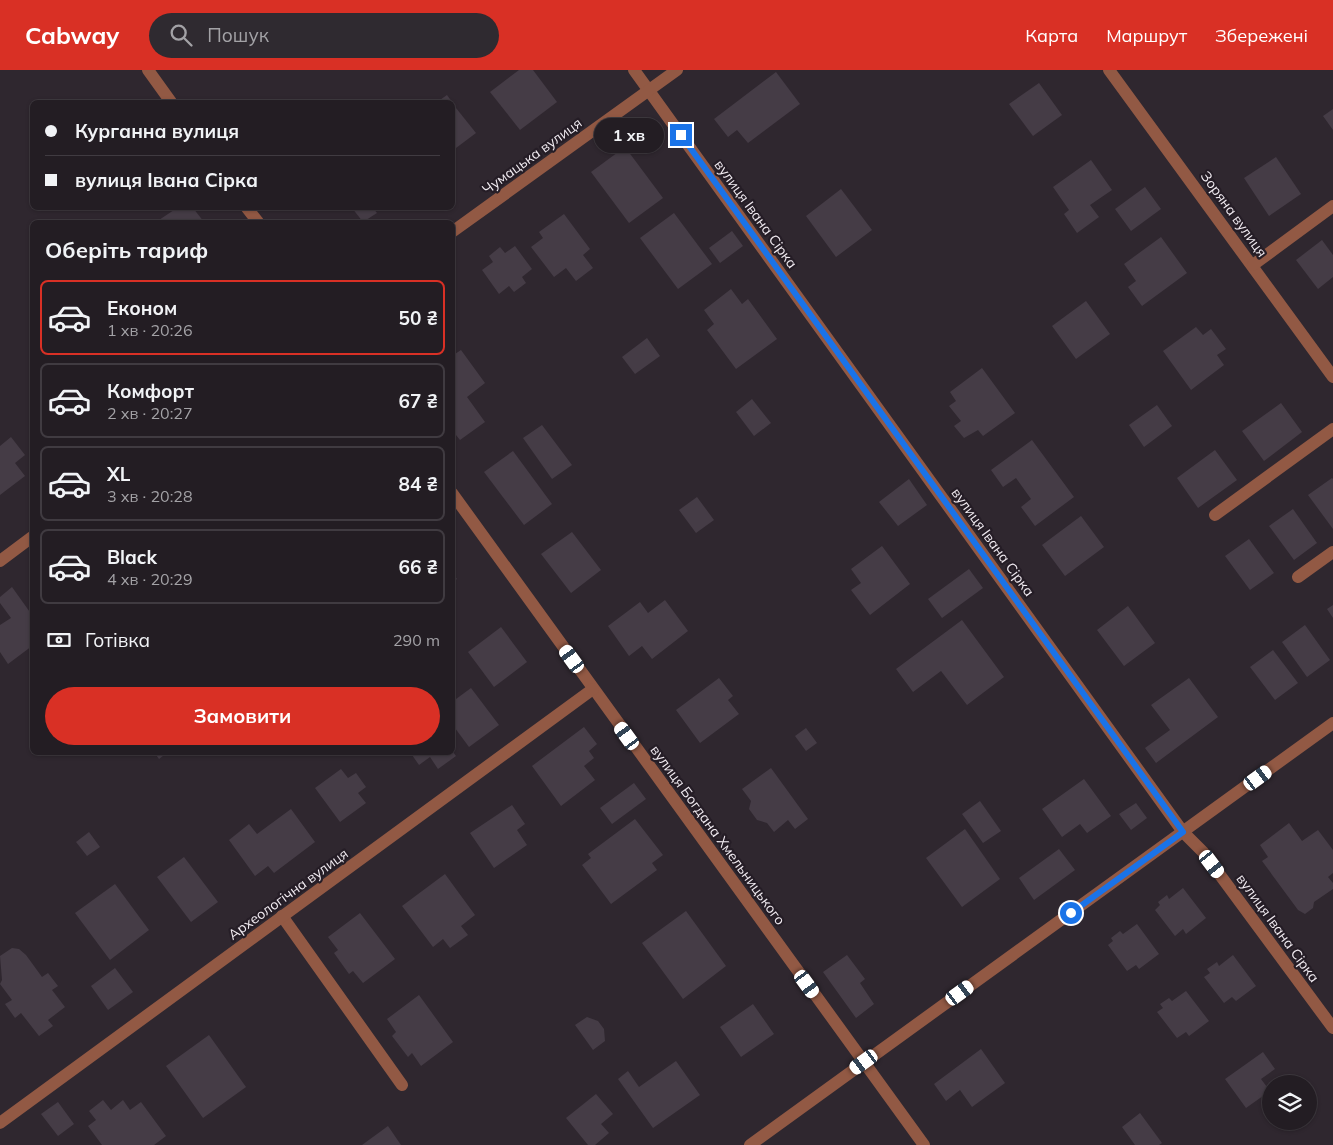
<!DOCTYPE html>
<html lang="uk">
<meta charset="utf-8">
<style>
body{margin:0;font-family:Mulish,sans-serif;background:#2f2a30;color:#f1f3f6;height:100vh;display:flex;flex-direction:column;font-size:19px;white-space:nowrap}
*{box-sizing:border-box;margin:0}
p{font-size:16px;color:#a3a2a6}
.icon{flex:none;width:28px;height:28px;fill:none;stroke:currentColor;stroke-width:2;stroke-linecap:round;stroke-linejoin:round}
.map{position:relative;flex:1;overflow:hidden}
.side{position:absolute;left:30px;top:150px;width:425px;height:535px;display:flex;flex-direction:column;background:#231d23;border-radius:8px;box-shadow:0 1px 4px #0004,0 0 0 1px #403b41}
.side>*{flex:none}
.banner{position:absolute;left:30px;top:30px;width:425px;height:110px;border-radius:8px;box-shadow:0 1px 4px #0004,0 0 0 1px #403b41;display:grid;align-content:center;height:110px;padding:0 15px;background:#231d23}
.fabs{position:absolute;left:1262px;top:1005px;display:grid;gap:10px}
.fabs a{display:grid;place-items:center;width:55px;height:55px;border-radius:50%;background:#231d23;box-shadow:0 1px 4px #0004,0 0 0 1px #403b41;font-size:25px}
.end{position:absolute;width:22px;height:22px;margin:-11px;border:6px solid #1a73e8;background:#fff;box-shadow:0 0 0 2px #fff}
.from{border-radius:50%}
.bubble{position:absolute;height:35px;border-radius:18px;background:#231d23;box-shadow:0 1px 4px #0004,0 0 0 1px #403b41;font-size:16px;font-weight:700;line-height:35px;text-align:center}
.car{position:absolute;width:15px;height:30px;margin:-15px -8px;border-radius:6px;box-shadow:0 0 4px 1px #0007;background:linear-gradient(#fff 24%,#345 0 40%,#fff 0 76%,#345 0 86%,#fff 0)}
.banner b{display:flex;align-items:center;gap:18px;height:48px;font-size:19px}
.banner b+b{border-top:1px solid #403b41}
.banner i{width:12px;height:12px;background:#f1f3f6}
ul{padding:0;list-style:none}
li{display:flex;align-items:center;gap:15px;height:75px;margin:0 10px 8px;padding:0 5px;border:2px solid #403b41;border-radius:8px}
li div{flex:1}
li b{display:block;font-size:19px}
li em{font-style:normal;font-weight:700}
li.selected{border-color:#d93025}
li>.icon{width:45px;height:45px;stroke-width:1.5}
h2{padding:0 15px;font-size:22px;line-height:60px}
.pay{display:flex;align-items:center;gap:12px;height:55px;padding:0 15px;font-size:19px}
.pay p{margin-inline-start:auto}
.cta{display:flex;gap:10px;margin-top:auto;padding:10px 15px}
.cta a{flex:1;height:58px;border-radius:30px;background:#d93025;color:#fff;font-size:20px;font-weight:700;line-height:58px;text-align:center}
header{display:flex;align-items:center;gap:30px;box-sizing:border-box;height:70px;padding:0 25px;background:#d93025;color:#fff}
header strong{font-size:24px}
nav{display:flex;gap:28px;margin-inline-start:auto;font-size:18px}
.search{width:350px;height:45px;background:#2f2a30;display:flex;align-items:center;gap:12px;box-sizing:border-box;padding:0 18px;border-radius:28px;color:#a3a2a6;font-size:19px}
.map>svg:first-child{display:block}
</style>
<header>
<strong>Cabway</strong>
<div class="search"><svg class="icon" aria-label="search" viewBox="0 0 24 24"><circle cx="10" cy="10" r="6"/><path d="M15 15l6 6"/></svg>Пошук</div>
<nav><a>Карта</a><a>Маршрут</a><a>Збережені</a></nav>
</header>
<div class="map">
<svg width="1333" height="1075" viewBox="0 0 1333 1075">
<rect width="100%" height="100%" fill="#2f272f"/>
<g fill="#453c46">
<path d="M519,0h14l24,32 -37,28 -30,-38z"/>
<path d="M776,2l24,32 -52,39 -11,-13 -9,7 -14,-18z"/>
<path d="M1039,13l23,32 -29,21 -24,-32z"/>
<path d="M447,25l5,7h-15z"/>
<path d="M452,33l24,30 -24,18z"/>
<path d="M1333,39v21l-10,-14z"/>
<path d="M625,77l38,51 -34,25 -38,-51z"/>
<path d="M1276,87l25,37 -32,22 -25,-38z"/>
<path d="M1091,90l21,30 -22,15 9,12 -22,16 -13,-19 5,-4 -16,-23z"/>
<path d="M1145,117l16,22 -30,22 -16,-22z"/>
<path d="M841,119l31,41 -36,27 -30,-41z"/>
<path d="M177,138h16l11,14h-48z"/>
<path d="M352,138h21l4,5 -14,9z"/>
<path d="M674,143l38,51 -34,25 -38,-51z"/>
<path d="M564,144l26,35 -7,6 10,13 -17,13 -10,-13 -12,9 -23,-30 12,-9 -4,-6z"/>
<path d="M732,161l11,15 -23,17 -11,-15z"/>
<path d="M1161,167l26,36 -45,33 -14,-19 8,-6 -12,-17z"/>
<path d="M1322,170l11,15v22l-15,12 -22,-29z"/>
<path d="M515,176l17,23 -10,8 4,6 -12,9 -5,-6 -10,8 -17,-24 11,-8 -4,-6 11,-9 5,6z"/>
<path d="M731,219l11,15 6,-5 29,40 -41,30 -29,-39 7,-6 -10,-14z"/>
<path d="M1086,231l24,33 -34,25 -24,-33z"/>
<path d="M1196,257l7,8 8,-6 15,20 -9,6 7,10 -33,25 -28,-39z"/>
<path d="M647,268l13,18 -25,18 -13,-17z"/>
<path d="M461,280l24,33 -18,14 18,25 -25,18 -8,-10v-74z"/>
<path d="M982,298l33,45 -32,23 -5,-6 -14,8 -10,-12 7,-5 -12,-15 7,-5 -6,-9z"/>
<path d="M752,329l19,24 -17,13 -18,-24z"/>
<path d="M1281,333l21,29 -38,29 -22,-30z"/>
<path d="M1157,335l15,21 -28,21 -15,-22z"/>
<path d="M542,355l30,40 -20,14 -29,-41z"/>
<path d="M11,367l14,18 -10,8 10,13 -25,19v-49z"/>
<path d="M1032,370l42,57 -39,29 -14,-19 10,-8 -15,-21 -13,9 -12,-17z"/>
<path d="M1215,380l22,30 -39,28 -21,-30z"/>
<path d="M513,381l39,53 -28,21 -40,-53z"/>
<path d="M1332,408l1,1v50l-25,-34z"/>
<path d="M909,409l18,26 -29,21 -19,-24z"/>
<path d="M697,427l17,23 -18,13 -17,-23z"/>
<path d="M1293,439l24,34 -23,17 -25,-34z"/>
<path d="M1081,446l23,31 -39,29 -23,-31z"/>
<path d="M572,462l29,38 -30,23 -30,-39z"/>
<path d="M1249,469l25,34 -24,17 -25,-34z"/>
<path d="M882,476l28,38 -40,31 -19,-25 10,-7 -10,-14z"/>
<path d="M969,499l14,19 -41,30 -14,-19z"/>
<path d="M452,502l5,7 -5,3z"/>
<path d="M12,517l20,28v31l-24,18 -8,-12v-27l11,-7 -11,-15v-6z"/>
<path d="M665,530l23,31 -36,28 -10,-13 -13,10 -21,-30 32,-24 8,11z"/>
<path d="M1333,535v13l-6,-9z"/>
<path d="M1128,536l27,37 -31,23 -27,-36z"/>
<path d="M962,550l42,57 -37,28 -26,-34 -28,21 -17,-23z"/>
<path d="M1305,555l25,35 -23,17 -25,-35z"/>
<path d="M501,557l26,35 -33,25 -26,-35z"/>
<path d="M1273,580l25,33 -23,17 -25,-33z"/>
<path d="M719,608l14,18 -5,4 11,14 -39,29 -24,-33z"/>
<path d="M1189,608l29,39 -62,46 -11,-15 25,-18 -19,-25z"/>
<path d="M471,618l28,37 -30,22 -17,-23v-22z"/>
<path d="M584,657l13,17 -8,7 5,7 -10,8 11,14 -34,26 -29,-40z"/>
<path d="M806,658l11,15 -11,8 -11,-15z"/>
<path d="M154,682h14l-9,7z"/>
<path d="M410,682h43l3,4 -18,13 -8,-12 -11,8z"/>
<path d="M771,698l37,51 -13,10 -7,-9 -14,12 -7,-9 -10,-3 -8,-11 2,-8 -9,-12z"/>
<path d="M341,699l7,9 8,-5 10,14 -8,6 8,10 -26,19 -25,-34z"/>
<path d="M1084,709l27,37 -24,17 -7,-9 -18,13 -20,-28z"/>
<path d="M634,713l12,16 -34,25 -12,-16z"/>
<path d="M980,731l21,30 -18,12 -21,-29z"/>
<path d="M1136,733l11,15 -16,12 -12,-16z"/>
<path d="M512,735l13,19 -8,6 10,15 -33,23 -24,-35z"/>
<path d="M291,739l24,33 -41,31 -6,-7 -13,10 -26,-36 20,-16 8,10z"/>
<path d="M635,749l28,36 -11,8 5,7 -46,34 -29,-39 9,-7 -3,-4z"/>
<path d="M1289,753l13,18 16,-11 15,20v23l-5,4 5,6v6l-19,13 -1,6 -8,6 -7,-4 -36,-49 6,-4 -8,-12z"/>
<path d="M965,759l35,50 -38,28 -36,-49z"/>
<path d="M89,762l11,15 -13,9 -11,-14z"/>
<path d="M1059,779l16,21 -41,30 -15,-22z"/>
<path d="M184,787l34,45 -27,20 -34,-45z"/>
<path d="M445,804l30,41 -14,11 7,9 -18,13 -7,-9 -10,8 -31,-41z"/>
<path d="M115,814l34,46 -39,30 -35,-47z"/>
<path d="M1183,818l23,30 -20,16 -3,-5 -8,7 -20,-26 5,-5 -2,-3 9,-7 2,4z"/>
<path d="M686,841l40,55 -43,33 -41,-56z"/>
<path d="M360,843l35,46 -32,24 -10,-12 -4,3 -15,-21 4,-3 -10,-13z"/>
<path d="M1137,854l22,30 -20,15 -3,-4 -9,6 -19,-26 5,-4 -2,-3 9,-7 3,3z"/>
<path d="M12,878l7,1 7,6 16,22 6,-4 10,13 -6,4 13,17 -17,13 5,6 -14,10 -18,-23 -6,5 -10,-14 7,-4 -12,-16 2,-4 -2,-24z"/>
<path d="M847,885l18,24 -5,4 14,21 -18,14 -33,-46z"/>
<path d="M1233,885l23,31 -20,15 -4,-4 -8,6 -20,-26 6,-4 -3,-4 10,-7 2,4z"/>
<path d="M115,898l18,24 -25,18 -17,-24z"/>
<path d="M1186,921l23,30 -20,15 -3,-4 -9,6 -20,-26 6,-4 -3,-4 9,-6 3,3z"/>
<path d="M419,925l34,47 -32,24 -9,-13 -4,4 -16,-21 4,-4 -9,-13z"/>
<path d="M753,934l21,30 -33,23 -21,-30z"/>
<path d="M587,947l11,4 6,8 1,12 -12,9 -18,-25z"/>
<path d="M209,965l37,52 -43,31 -37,-52z"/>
<path d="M981,979l24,34 -33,24 -12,-17 -14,11 -12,-17z"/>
<path d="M1263,982l12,17 -14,10 9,12 -24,17 -21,-29z"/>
<path d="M676,991l24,34 -47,33 -35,-49 10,-8 11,16z"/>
<path d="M596,1024l17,20 -12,10 8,9 -14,12h-7l-22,-27z"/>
<path d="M103,1030l8,10 12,-10 7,10 11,-8 25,34 -12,9h-52l-14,-19 8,-6 -7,-9z"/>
<path d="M58,1032l16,22 -16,12 -17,-22z"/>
<path d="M1140,1043l22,30 -3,2h-24l-13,-18z"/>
<path d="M388,1056l13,19h-39z"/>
</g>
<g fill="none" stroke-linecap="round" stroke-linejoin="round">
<g stroke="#925944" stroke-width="12">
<path d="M148,0l23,32"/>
<path d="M634,0l549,762 20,20 130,176"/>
<path d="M1109,0l224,307"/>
<path d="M247,138l11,14"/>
<path d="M452,162l225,-162"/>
<path d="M1253,195l80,-59"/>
<path d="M452,423l472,652"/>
<path d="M1215,445l118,-86"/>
<path d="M0,491l32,-24"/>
<path d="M1298,507l35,-25"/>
<path d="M282,846l120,169"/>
<path d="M0,1053l593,-434"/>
<path d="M750,1075l583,-422"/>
</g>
</g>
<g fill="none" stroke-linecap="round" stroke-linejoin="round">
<path stroke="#1a73e8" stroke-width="6" d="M681,65l502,697 -112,81"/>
</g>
<g text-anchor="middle" stroke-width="4.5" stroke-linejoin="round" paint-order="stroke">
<g font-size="14" fill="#f2ecf2" stroke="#251d26">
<text transform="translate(532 86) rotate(-36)" y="5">Чумацька вулиця</text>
<text transform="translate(756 144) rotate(54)" y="5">вулиця Івана Сірка</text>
<text transform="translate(1234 144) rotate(54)" y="5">Зоряна вулиця</text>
<text transform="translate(993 472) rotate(54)" y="5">вулиця Івана Сірка</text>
<text transform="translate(718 765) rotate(54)" y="5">вулиця Богдана Хмельницького</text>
<text transform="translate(288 824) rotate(-36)" y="5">Археологічна вулиця</text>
<text transform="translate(1278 858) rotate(54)" y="5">вулиця Івана Сірка</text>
</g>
</g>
</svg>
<div class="fabs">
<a><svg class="icon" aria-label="layers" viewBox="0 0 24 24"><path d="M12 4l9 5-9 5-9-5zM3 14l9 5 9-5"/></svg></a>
</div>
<i class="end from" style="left:1071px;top:843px"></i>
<i class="end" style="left:681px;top:65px"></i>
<div class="bubble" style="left:594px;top:48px;width:70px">1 хв</div>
<i class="car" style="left:572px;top:589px;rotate:324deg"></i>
<i class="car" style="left:627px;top:666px;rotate:324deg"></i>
<i class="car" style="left:1258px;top:708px;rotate:54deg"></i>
<i class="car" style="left:1212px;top:794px;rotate:143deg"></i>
<i class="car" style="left:807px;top:914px;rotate:144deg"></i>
<i class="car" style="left:960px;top:923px;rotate:54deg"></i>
<i class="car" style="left:864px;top:992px;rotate:234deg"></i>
<div class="banner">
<b><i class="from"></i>Курганна вулиця</b>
<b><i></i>вулиця Івана Сірка</b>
</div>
<section class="side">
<h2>Оберіть тариф</h2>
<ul>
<li class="selected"><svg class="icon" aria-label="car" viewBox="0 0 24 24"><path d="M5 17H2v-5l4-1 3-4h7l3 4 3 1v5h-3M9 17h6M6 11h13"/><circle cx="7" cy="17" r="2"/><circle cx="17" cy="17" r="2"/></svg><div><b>Економ</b><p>1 хв · 20:26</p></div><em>50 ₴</em></li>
<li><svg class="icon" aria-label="car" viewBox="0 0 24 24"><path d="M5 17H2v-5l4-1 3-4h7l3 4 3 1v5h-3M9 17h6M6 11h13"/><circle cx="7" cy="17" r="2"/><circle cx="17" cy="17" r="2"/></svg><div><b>Комфорт</b><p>2 хв · 20:27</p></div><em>67 ₴</em></li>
<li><svg class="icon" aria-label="car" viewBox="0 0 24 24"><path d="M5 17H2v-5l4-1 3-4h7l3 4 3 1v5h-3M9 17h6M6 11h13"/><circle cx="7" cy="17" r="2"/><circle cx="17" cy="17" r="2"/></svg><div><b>XL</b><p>3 хв · 20:28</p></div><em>84 ₴</em></li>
<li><svg class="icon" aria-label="car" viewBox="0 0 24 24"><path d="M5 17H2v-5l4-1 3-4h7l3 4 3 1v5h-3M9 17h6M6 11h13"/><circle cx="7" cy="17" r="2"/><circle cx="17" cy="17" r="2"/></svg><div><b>Black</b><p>4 хв · 20:29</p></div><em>66 ₴</em></li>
</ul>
<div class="pay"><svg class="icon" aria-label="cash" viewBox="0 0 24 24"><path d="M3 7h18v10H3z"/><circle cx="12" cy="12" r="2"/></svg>Готівка<p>290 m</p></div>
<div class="cta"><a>Замовити</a></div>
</section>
</div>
